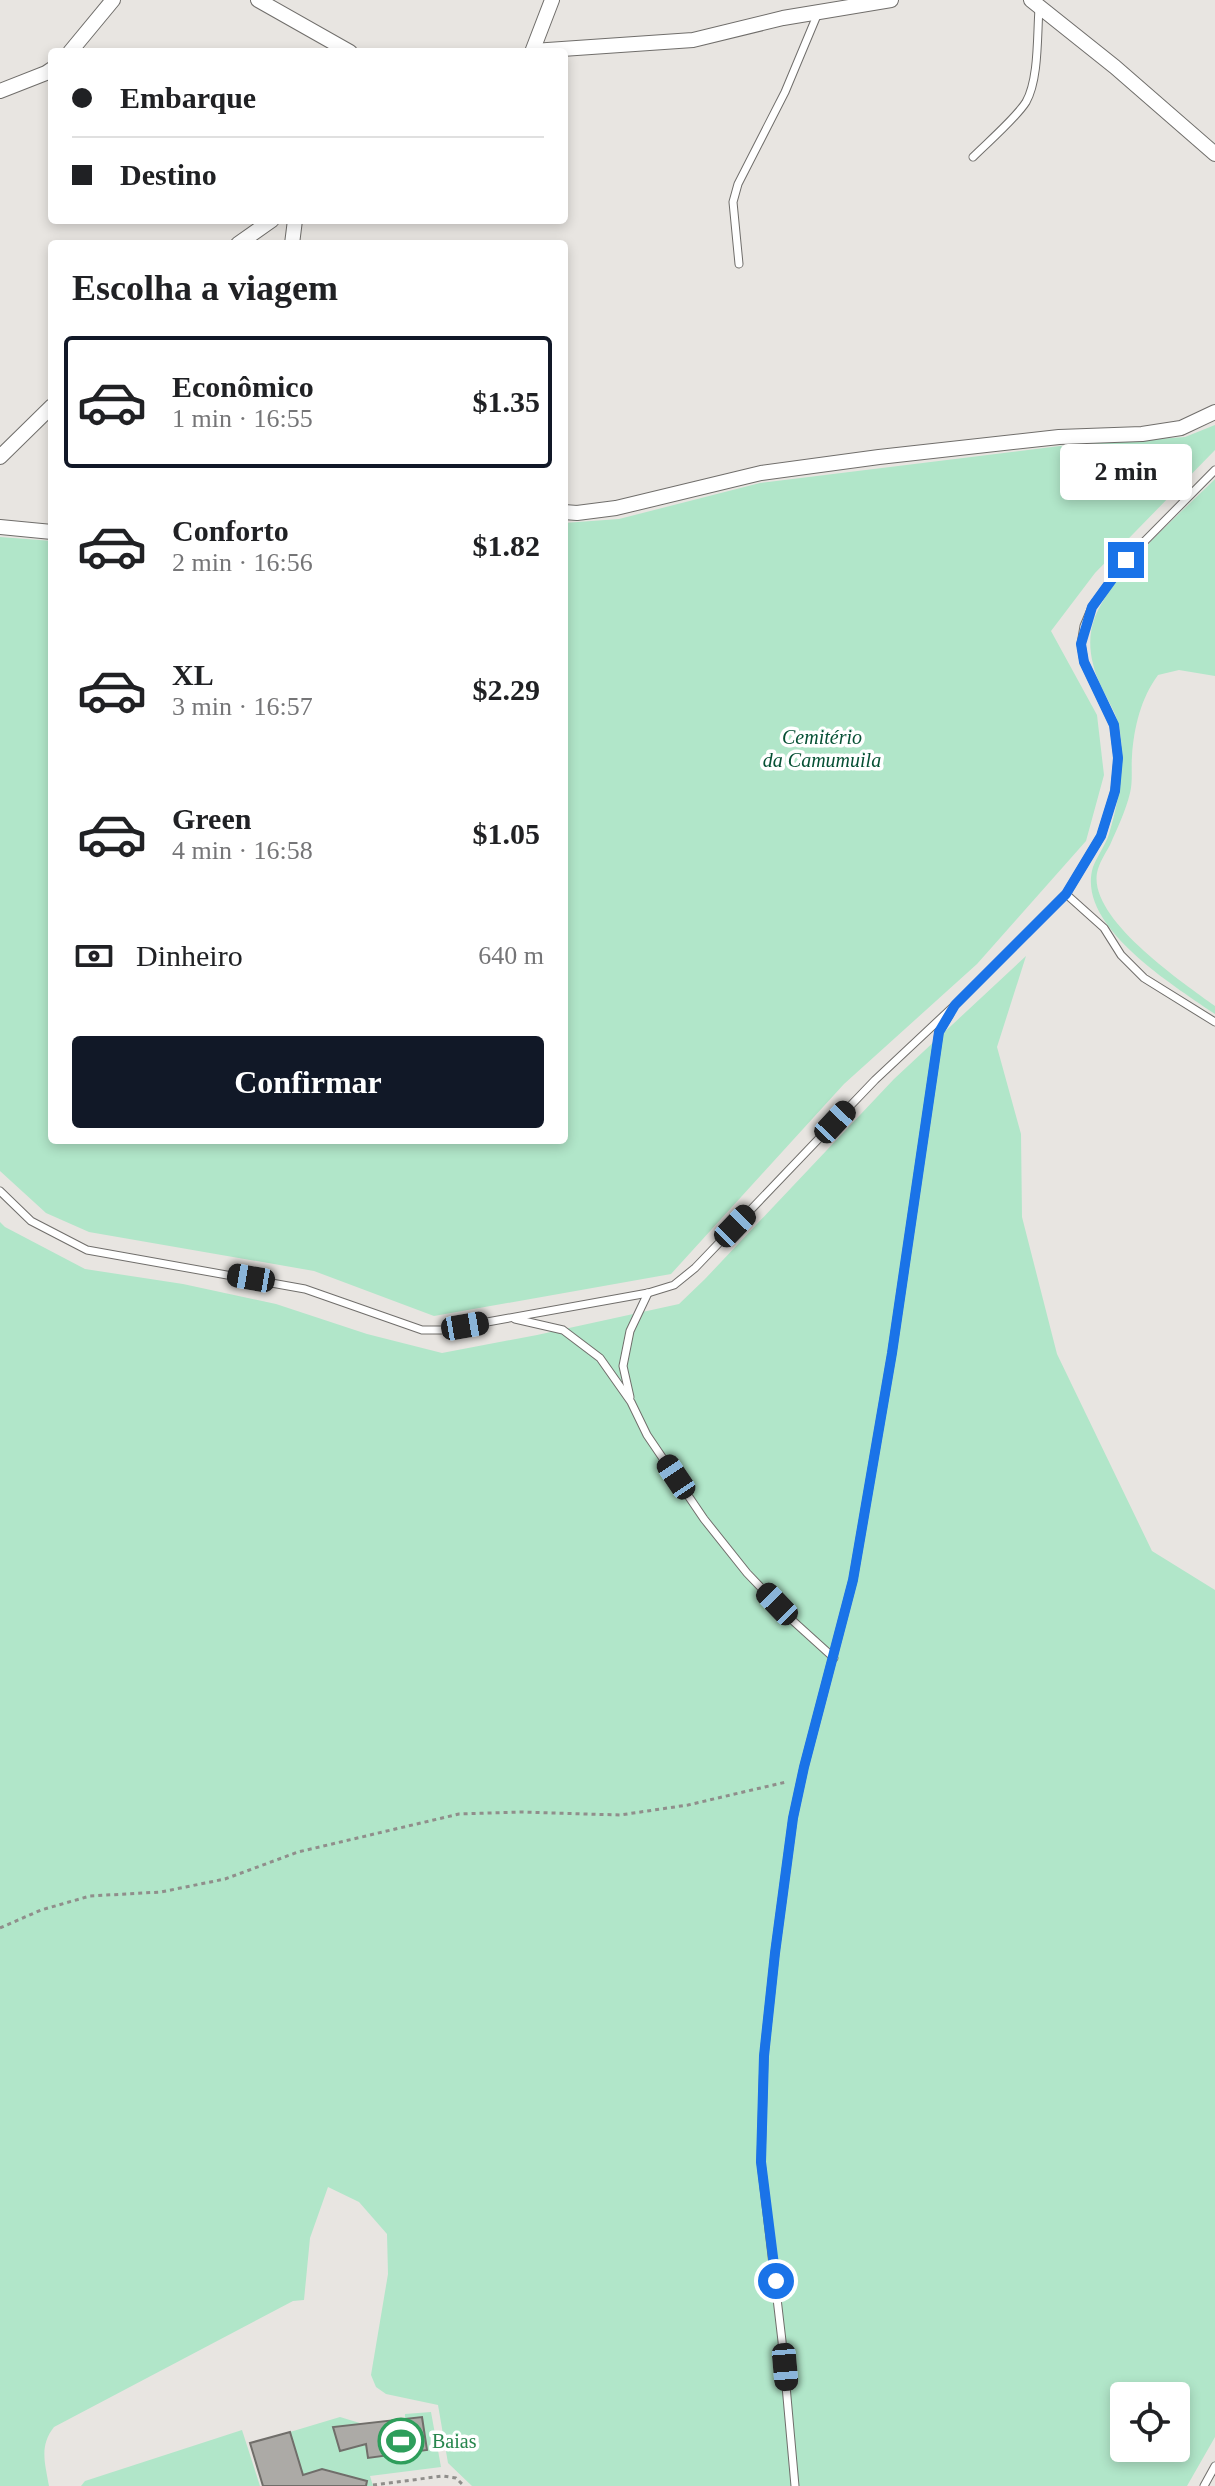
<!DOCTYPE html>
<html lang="pt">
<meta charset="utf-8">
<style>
body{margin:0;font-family:Georgia,serif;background:#f6f6f6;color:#202124;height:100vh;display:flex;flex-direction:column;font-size:30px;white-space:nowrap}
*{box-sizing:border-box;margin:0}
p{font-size:26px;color:#757577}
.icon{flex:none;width:44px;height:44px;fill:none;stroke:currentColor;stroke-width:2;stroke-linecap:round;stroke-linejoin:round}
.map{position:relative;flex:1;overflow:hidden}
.drawer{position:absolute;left:48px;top:240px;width:520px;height:904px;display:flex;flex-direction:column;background:#fff;border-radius:8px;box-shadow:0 4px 12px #0003}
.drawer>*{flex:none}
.top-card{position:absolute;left:48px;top:48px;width:520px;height:176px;border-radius:8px;box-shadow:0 4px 12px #0003;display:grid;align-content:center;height:176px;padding:0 24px;background:#fff}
.buttons{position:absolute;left:1110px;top:2382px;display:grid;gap:16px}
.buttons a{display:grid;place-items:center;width:80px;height:80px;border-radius:8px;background:#fff;box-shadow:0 4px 12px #0003;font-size:40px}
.end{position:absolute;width:36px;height:36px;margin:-18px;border:10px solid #1a73e8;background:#fff;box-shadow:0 0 0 4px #fff}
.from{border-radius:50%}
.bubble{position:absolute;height:56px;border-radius:8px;background:#fff;box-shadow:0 4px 12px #0003;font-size:26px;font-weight:700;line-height:56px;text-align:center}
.car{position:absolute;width:24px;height:48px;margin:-24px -12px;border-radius:10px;box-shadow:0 0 6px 2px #0007;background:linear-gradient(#222 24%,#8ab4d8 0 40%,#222 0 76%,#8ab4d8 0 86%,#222 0)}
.top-card b{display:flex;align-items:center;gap:28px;height:76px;font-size:30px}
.top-card b+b{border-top:2px solid #e0e0e0}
.top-card i{width:20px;height:20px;background:#202124}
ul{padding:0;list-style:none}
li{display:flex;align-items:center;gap:24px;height:132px;margin:0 16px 12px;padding:0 8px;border:4px solid transparent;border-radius:8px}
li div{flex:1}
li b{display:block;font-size:30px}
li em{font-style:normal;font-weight:700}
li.selected{border-color:#111827}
li>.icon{width:72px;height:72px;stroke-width:1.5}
h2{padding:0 24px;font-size:36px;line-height:96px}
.pay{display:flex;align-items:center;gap:20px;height:88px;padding:0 24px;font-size:30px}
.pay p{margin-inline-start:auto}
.cta{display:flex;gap:16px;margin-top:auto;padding:16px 24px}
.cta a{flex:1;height:92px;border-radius:8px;background:#111827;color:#fff;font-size:32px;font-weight:700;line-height:92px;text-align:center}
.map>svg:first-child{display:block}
</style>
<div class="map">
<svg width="1215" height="2486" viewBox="0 0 1215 2486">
<rect width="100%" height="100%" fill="#e8e5e1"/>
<g fill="#b1e6c9" fill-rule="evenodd">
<path d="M1215,425v25l-120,123 -44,58 46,84 7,60 -18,66 -109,123 -133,120 -173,190 -237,42 -120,-45 -225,-39 -43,-19 -46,-42v-634l52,4v599h512v-617l55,-4 141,-36 300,-37 125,-9z"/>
<path d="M1215,479v197l-36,-6 -21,5c-17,23 -24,52 -26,81 -1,12 1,25 -2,37 -4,17 -13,36 -20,52 -5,9 -11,18 -13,28 -8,46 85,109 118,133v8c-40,-28 -140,-88 -122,-147 4,-11 12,-21 16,-33 7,-23 12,-48 13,-72 0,-15 -1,-33 -7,-48 -7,-16 -18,-32 -22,-50 -4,-17 -4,-31 2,-47 20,-48 83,-101 120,-138z"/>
<path d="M1026,956l-29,91 24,87 1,83 35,137 95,197 63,39v847l-28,49h-715l-24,-23 -10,-58 -52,-11 -10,-7 -5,-12 17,-101 -1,-40 -28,-32 -31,-15 -18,51 -6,62 -11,1 -239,126c-15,19 -9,36 -5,59h-49v-1264l5,5 80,42 98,15 93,20 91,30 75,19 95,-18 142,-31 26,-25 189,-200zM1124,2396h52v52h-52z"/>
<path d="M431,2412l10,55 -71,9 3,10h-67l-16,-54 50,-15 23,7 42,-5v-5z"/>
<path d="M242,2430l18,56h-179l4,-5z"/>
</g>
<g fill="#acaaa6" stroke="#706e6a" stroke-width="2">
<path d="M422,2417l5,33 -59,8 -2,-14 -26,7 -7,-24z"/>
<path d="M290,2432l13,43 19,-6 45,12 -1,5h-103l-13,-43z"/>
</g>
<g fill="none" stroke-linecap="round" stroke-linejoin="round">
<g stroke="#706e6b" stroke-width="9">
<g id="lane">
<path d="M973,157c14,-14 43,-39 53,-55 13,-23 11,-67 13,-93"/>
<path d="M739,264l-6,-62 5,-18 47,-92 33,-79"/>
<path d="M1066,894l38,34 17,27 23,23 71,44"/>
<path d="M0,1191l31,30 56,29 218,39 117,41h21l205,-37 26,-8 21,-17 180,-188 80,-75 111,-111 35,-58 14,-45 3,-33 -4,-33 -30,-63 -3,-18 3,-18 8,-19 34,-47 89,-90"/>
<path d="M515,1319l48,11 37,28 31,44 16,33 57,84 43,54 45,47 42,38"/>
<path d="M630,1397l-7,-31 7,-35 18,-38"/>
<path d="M795,2486l-13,-145 -21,-179 3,-106 11,-103 18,-135 11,-51 49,-187 39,-227 47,-321 11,-18"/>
<path d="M1204,2486l11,-20"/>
</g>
</g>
<g stroke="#706e6b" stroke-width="16">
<g id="street">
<path d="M258,0l92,52"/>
<path d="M1031,0l84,67 100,87"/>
<path d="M533,51l160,-11 90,-22 108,-18"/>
<path d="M70,52l43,-52"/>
<path d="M532,52l20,-52"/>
<path d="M0,91l46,-18 6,-4"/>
<path d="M238,244l34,-24"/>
<path d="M292,244l3,-24"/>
<path d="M0,457l52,-51"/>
<path d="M564,512l13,1 39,-5 145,-35 118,-16 180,-20 83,-3 39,-6 34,-16"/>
<path d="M0,527l52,5"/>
</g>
</g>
<g stroke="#908e8b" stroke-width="3" stroke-dasharray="4 4" stroke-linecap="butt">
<path d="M0,1928l41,-18 49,-14 71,-4 64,-13 73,-27 161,-38 62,-2 99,3 68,-10 98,-23"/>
<path d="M373,2485l70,-9 13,2 8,8"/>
</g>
<use href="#lane" stroke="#fff" stroke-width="7"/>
<use href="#street" stroke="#fff" stroke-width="14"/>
</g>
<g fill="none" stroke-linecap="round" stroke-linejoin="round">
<path stroke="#1a73e8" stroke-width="10" d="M776,2281l-15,-119 3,-106 11,-103 18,-135 11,-51 49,-187 39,-227 47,-321 16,-27 111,-111 35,-58 14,-45 3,-33 -4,-33 -30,-63 -3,-18 11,-37 34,-47"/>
</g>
<defs>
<g id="stadium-ring" transform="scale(2.3)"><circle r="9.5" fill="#fff" stroke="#2e9e5b" stroke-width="1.5"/><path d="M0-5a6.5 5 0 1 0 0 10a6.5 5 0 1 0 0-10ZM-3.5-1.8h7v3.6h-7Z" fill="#2e9e5b"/></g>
</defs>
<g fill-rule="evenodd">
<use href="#stadium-ring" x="401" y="2441"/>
</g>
<g text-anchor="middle" stroke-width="7" stroke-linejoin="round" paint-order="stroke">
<g font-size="20" font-style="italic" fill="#065034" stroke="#fff">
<text x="822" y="744">Cemitério<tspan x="822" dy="23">da Camumuila</tspan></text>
</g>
<g font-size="20" fill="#27864d" stroke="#fff" text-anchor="start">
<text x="432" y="2448">Baias</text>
</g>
</g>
</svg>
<div class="buttons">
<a><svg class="icon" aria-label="locate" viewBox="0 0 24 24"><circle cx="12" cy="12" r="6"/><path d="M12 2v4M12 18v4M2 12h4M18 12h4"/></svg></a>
</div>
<i class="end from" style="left:776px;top:2281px"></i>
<i class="end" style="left:1126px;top:560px"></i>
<div class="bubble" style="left:1060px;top:444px;width:132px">2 min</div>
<i class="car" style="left:835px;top:1122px;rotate:43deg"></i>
<i class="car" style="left:735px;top:1226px;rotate:44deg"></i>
<i class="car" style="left:251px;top:1278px;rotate:280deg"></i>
<i class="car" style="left:465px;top:1326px;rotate:80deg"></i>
<i class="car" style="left:676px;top:1477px;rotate:326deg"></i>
<i class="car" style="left:777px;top:1604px;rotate:316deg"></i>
<i class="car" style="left:785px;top:2367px;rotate:175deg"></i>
<div class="top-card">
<b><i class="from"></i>Embarque</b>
<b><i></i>Destino</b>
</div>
<section class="drawer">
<h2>Escolha a viagem</h2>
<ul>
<li class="selected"><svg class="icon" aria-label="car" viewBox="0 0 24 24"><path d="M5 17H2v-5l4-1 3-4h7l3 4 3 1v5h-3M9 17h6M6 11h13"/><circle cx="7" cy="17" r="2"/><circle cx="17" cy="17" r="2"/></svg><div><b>Econômico</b><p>1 min · 16:55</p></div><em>$1.35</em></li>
<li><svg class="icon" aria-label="car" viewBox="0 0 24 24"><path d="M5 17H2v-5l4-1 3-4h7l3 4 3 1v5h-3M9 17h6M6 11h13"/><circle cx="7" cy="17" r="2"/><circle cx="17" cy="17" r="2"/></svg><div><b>Conforto</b><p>2 min · 16:56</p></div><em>$1.82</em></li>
<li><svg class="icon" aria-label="car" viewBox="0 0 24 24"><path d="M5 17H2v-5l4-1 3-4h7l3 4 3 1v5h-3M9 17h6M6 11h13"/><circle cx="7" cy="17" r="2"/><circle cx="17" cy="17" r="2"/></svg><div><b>XL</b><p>3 min · 16:57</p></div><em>$2.29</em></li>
<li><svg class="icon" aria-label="car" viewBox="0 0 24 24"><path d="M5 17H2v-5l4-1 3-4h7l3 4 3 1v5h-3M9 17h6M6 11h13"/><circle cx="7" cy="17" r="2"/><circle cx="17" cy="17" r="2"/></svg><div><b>Green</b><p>4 min · 16:58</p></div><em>$1.05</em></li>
</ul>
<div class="pay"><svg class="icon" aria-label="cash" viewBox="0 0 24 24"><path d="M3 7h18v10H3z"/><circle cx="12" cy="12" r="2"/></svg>Dinheiro<p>640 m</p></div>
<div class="cta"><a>Confirmar</a></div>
</section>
</div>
